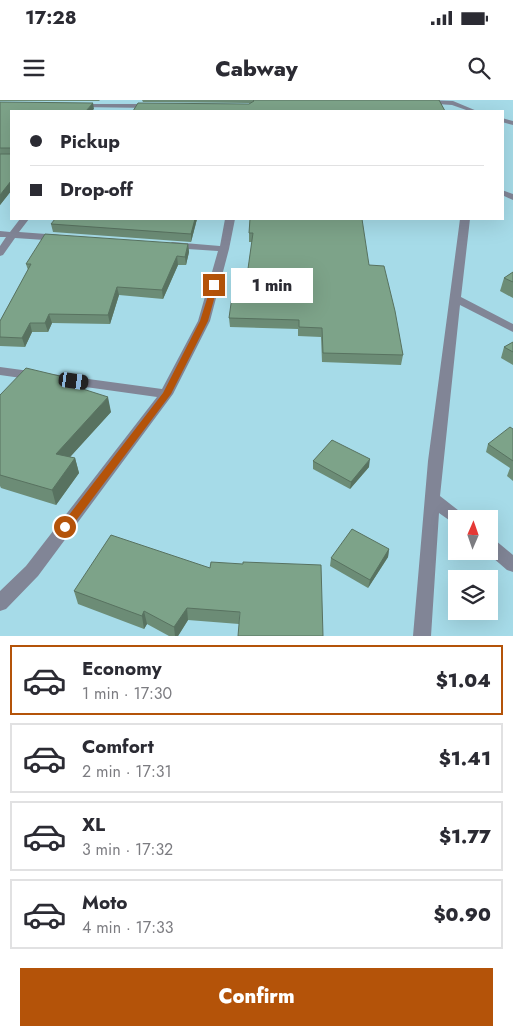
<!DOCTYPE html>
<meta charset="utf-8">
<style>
body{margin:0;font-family:Jost,sans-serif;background:#f7f7f7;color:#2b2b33;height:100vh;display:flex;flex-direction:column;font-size:19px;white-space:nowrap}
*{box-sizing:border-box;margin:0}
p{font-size:16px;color:#7c7c81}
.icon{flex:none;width:28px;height:28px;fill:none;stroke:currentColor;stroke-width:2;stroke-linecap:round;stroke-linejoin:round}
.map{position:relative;height:536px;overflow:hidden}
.drawer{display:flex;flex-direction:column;background:#fff;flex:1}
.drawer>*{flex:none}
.hud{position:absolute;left:10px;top:10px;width:494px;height:110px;border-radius:0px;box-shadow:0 5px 20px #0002;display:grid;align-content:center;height:110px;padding:0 20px;background:#fff}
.needle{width:32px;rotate:2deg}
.tools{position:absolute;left:448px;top:410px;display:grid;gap:10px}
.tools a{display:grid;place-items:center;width:50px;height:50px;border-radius:0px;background:#fff;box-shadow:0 5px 20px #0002;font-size:25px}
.end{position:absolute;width:22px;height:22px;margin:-11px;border:6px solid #b45309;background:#fff;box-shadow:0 0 0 2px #fff}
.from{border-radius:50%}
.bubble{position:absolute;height:35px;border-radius:0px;background:#fff;box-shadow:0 5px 20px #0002;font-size:16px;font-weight:800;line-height:35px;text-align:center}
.car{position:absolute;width:15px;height:30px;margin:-15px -8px;border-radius:6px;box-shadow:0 0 4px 1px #0007;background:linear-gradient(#222 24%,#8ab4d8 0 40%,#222 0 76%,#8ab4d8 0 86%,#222 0)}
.hud b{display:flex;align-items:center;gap:18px;height:48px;font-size:19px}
.hud b+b{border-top:1px solid #e1e1e2}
.hud i{width:12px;height:12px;background:#2b2b33}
ul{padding:9px 0 0;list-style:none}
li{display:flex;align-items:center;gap:15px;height:70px;margin:0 10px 8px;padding:0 10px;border:2px solid #e1e1e2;border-radius:0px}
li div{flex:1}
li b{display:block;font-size:19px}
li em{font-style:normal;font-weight:800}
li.on{border-color:#b45309}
li>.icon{width:45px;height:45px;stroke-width:1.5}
.primary-button{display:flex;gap:10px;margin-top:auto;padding:10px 20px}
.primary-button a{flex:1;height:58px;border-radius:0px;background:#b45309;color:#fff;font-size:20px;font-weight:800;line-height:58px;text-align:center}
.status{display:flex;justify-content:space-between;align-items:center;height:35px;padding:0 25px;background:#fff;direction:ltr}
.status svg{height:14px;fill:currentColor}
header{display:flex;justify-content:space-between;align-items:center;height:65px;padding:0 20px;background:#fff;font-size:22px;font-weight:800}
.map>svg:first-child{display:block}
</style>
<div class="status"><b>17:28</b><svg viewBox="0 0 49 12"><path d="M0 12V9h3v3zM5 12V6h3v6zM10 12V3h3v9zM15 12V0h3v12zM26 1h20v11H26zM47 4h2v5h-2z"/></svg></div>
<header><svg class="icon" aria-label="menu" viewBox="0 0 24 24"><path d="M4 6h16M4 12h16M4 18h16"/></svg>Cabway<svg class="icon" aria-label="search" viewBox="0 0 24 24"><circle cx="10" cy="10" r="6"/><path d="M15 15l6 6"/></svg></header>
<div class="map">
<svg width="513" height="536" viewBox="0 0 513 536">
<rect width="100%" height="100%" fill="#a6dbe8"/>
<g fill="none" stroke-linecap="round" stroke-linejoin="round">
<g fill="#818596" fill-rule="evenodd">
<path d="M424,0l29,1 24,10h-8l-17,-6 -30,-2 -1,-1z"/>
<path d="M75,4h77l3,2 -3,2 -75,-1 -3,-2z"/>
<path d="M502,18l11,3v4l-11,-3z"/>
<path d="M502,90l11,4v6l-11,-5z"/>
<path d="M20,119h9l-10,13 41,3 5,3 -5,3 -45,-3 -12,17 -3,1v-10l6,-9h-6v-6l10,1z"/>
<path d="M225,119h10l-6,30 -19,72 -37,73 -135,182 -32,33 -6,2v-20l26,-25 131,-169 -157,-22v-8l162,22 36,-68 20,-70 -46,-3 -5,-3 5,-3 48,4z"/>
<path d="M460,119h10l-9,78 52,27v8l-53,-27 -20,191 23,18 2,5h-9v6l-17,-12 -8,123h-18l15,-175z"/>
<path d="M489,438l6,2 18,15v17l-6,-2 -22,-19h4z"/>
</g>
</g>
<g fill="#6c8c76">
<path d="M0,0h100l-1,1h-99z"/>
<path d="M142,0h297l-190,4h1l-1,-1 -106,-1z"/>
<path d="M0,2l94,7 -83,2v80l-11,14z"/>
<path d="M197,119l-6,23 -138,-10 -2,-8z"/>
<path d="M250,119l119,46 34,90 -2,10 -79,-3 -1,-25 -23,-1v-7l-68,-2 -1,-9 17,-35 6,-41h-3v-9z"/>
<path d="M188,144l1,8 -3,13h-8l-15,34 -44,-4 -9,29 -58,-1 -4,9h-16l-7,15 -25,-1v-25l28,-51 -2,-6z"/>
<path d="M513,172v26l-13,-7 4,-13z"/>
<path d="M513,242v23l-12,-7 3,-11z"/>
<path d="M70,285l41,27 -41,45 5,1 4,15 -23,32 -55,-17 -1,-2v-91z"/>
<path d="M513,329v52l-6,-5 3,-8 -24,-16 2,-8z"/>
<path d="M313,361l56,6 -19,22 -37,-20z"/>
<path d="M389,449l-1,8 -20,31 -38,-22 1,-8z"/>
<path d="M243,464l-4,60 -51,-4 -10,16h-9l-22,-12 -3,5 -66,-25 -4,-13 136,-23z"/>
</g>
<g fill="#587260">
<path d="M93,3l1,6 -2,2h-6z"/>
<path d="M11,81v10l-11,14v-10z"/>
<path d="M195,119h2l-6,23v-8z"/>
<path d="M188,144l1,8 -3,13 -1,-8z"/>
<path d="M177,156l1,9 -15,34 -1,-9z"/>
<path d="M117,187l2,8 -9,29 -2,-9z"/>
<path d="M49,214l3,9 -4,9 -3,-9z"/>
<path d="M30,223l2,9 -7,15 -3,-9z"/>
<path d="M68,278l4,15 -8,-10z"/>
<path d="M108,297l3,15 -51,56 -4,-14z"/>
<path d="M75,358l4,15 -23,32 -4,-15z"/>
<path d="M370,359l-1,8 -19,22 1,-7z"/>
<path d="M389,449l-1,8 -20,31 2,-8z"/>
<path d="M187,508l1,12 -10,16h-3l-1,-9z"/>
<path d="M144,511l3,13 -3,5 -2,-13z"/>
</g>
<g fill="#7da389" stroke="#587260">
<path d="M253,0h186l6,11h-312l5,-8 111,1 5,-3z"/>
<path d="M0,2l93,1 -7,8h-75v70l-11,14v-41h11v-6h-11z"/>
<path d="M55,119h140l-4,15 -140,-10z"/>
<path d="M250,119h112l7,46 15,1 11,45 8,44 -80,-2 -1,-25 -23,-1v-7l-70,-2 5,-36 12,1 7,-50h-4z"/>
<path d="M45,134l143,10 -3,13 -8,-1 -15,34 -45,-3 -9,28 -59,-1 -4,9h-15l-8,15 -22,-1v-16l31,-57h-5z"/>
<path d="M513,172v10l-9,-4z"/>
<path d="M513,242v10l-9,-5z"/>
<path d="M26,268l42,10 -4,5 44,14 -52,57 19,4 -23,32 -52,-15v-80z"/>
<path d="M510,327l3,2v32l-25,-17z"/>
<path d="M332,340l38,19 -19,23 -38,-21z"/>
<path d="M352,429l37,20 -19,31 -39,-22z"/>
<path d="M111,435l99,33 1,-6 32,2v-2l78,3 2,71h-85l2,-24 -53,-4 -13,19 -30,-16 -2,5 -68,-25z"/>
</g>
<path fill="#b45309" d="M212,183l6,2 -10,36 -37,73 -102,136h-7l-2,-3 2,-3 101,-131 37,-72z"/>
</svg>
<div class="tools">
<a><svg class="needle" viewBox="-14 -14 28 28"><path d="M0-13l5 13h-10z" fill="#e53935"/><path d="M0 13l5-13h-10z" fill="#7c7c81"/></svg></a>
<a><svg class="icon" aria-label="layers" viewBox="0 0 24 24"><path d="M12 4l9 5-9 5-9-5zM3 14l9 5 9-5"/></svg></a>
</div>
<i class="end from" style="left:65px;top:427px"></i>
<i class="end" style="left:214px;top:185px"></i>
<div class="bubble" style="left:231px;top:168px;width:82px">1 min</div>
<i class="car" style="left:74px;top:281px;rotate:98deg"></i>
<div class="hud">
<b><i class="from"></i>Pickup</b>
<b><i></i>Drop-off</b>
</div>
</div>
<section class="drawer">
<ul>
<li class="on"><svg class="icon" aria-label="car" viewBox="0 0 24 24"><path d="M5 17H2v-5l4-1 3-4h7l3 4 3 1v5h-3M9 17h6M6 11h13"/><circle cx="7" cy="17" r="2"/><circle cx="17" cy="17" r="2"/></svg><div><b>Economy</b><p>1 min · 17:30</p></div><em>$1.04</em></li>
<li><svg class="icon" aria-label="car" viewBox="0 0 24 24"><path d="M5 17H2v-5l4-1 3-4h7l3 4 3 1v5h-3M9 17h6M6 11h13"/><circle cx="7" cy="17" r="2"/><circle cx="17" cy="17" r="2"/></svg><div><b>Comfort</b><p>2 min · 17:31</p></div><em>$1.41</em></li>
<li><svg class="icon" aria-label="car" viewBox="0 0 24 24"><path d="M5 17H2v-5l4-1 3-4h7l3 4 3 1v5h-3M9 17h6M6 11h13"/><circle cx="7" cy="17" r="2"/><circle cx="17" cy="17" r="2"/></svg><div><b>XL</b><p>3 min · 17:32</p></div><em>$1.77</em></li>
<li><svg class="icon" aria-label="car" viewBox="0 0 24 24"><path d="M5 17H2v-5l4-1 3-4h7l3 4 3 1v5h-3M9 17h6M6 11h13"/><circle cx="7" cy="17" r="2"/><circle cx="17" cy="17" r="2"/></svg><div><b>Moto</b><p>4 min · 17:33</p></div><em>$0.90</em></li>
</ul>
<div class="primary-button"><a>Confirm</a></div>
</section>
